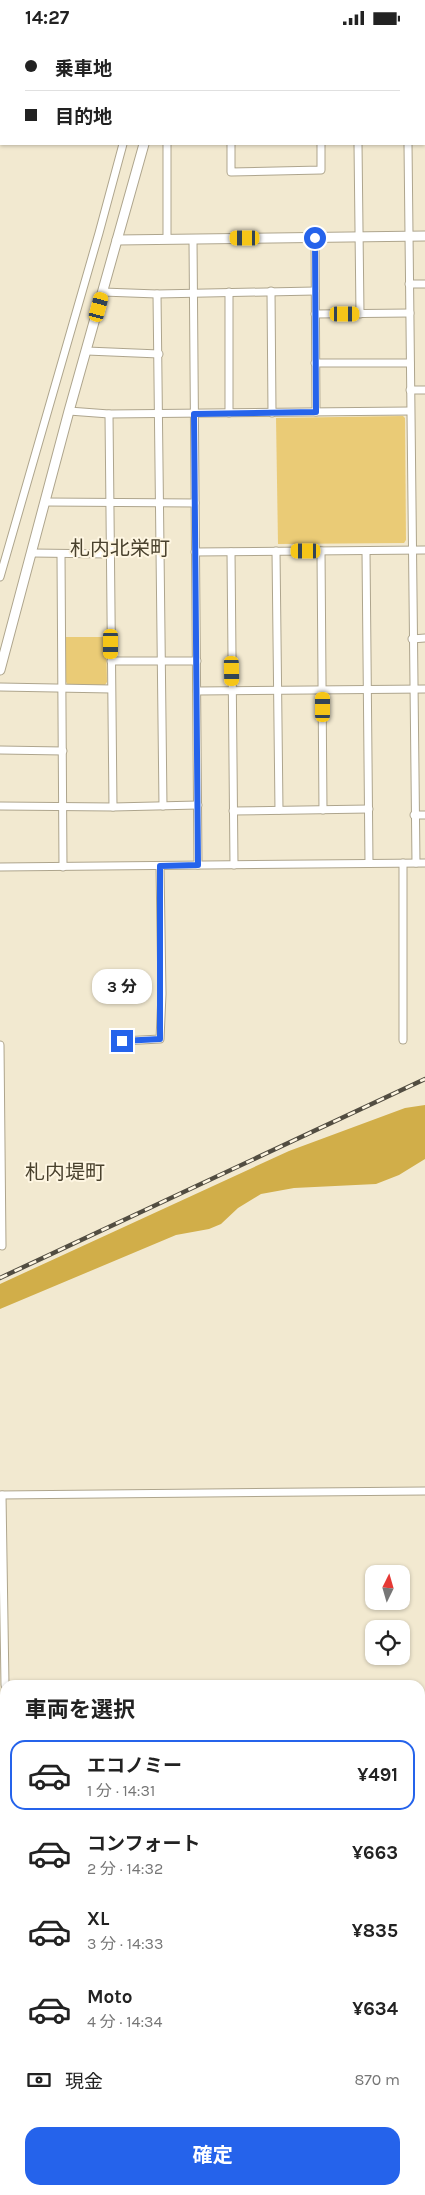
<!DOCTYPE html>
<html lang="ja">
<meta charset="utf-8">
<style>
body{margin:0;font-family:Karla,"Noto Sans JP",sans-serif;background:#f6f6f6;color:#222;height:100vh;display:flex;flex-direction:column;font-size:19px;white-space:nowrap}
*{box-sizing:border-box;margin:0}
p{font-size:16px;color:#767676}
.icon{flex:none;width:28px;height:28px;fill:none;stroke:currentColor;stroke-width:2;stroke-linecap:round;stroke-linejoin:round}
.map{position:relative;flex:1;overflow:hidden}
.sheet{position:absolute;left:0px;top:1645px;width:425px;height:515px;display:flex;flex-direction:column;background:#fff;border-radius:15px 15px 0 0;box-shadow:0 1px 4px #0004}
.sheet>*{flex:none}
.top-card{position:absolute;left:0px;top:0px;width:425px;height:110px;box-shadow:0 1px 4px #0004;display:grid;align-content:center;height:110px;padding:0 25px;background:#fff}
.needle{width:32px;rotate:5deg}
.tools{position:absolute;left:365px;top:1530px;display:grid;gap:10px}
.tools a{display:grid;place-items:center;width:45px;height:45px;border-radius:10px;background:#fff;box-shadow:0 1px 4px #0004;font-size:25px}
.end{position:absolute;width:22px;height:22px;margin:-11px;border:6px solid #2563eb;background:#fff;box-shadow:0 0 0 2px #fff}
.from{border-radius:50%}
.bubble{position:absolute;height:35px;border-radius:15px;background:#fff;box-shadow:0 1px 4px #0004;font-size:16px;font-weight:700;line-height:35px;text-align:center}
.car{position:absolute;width:15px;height:30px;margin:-15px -8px;border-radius:6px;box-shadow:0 0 4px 1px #0007;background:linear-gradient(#f5c518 24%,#345 0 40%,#f5c518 0 76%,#345 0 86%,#f5c518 0)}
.top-card b{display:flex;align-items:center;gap:18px;height:48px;font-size:19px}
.top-card b+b{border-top:1px solid #e0e0e0}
.top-card i{width:12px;height:12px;background:#222}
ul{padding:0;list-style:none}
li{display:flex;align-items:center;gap:15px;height:70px;margin:0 10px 8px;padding:0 15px;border:2px solid transparent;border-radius:15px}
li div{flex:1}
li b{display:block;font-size:19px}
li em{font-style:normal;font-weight:700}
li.current{border-color:#2563eb}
li>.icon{width:45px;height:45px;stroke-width:1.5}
h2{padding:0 25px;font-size:22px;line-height:60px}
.pay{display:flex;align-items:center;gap:12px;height:55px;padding:0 25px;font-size:19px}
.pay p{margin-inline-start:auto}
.button{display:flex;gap:10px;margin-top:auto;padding:10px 25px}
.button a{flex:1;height:58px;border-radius:15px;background:#2563eb;color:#fff;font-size:20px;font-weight:700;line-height:58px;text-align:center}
.status{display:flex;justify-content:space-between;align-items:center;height:35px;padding:0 25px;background:#fff;direction:ltr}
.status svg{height:14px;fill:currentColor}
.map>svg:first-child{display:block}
</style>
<div class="status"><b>14:27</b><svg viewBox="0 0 49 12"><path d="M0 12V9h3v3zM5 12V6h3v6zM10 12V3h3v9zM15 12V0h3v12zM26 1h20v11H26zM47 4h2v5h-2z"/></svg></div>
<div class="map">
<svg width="425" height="2160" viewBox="0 0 425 2160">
<rect width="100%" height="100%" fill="#f2e9d0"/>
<g fill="#eacb76">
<path d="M403,381l2,2 1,122 -2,3 -126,1 -2,-126z"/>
<path d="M66,602h40l1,45 -2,3h-37l-2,-3z"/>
</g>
<path fill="#d1ae49" d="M425,1070v54l-26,16 -23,9 -82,4 -33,6 -23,14 -17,16 -12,5 -33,6 -176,74v-25l289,-133 116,-43z"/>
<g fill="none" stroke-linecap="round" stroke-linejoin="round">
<g stroke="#aea58d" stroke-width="9">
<g id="minor">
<path d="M230,0v1"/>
<path d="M322,0v1"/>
<path d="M357,0v1"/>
<path d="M407,0v1"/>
<path d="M153,1l1,-1"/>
<path d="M424,37h1"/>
<path d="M167,109v95"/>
<path d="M231,109v28l90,-2v-26"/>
<path d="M358,109l2,170"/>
<path d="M408,109l8,719"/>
<path d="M315,203l1,174"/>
<path d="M193,204l5,626"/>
<path d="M409,249h16"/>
<path d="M271,256l1,122"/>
<path d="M103,257l54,2 158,-3"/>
<path d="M229,257v121"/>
<path d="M157,259l6,512"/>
<path d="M315,279l95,-1"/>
<path d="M87,316l72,3"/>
<path d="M315,328h95"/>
<path d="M410,355h15"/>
<path d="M69,376l40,3 301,-3"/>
<path d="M109,379l4,393"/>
<path d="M45,467l150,1"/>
<path d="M276,516l3,259"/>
<path d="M321,516l2,259"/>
<path d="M366,516l3,312"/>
<path d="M195,517l230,-2"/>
<path d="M231,517l3,313"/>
<path d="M32,518l78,1"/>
<path d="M61,519l2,313"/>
<path d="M0,542l99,-344 24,-89"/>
<path d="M412,604l13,-1"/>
<path d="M111,626h86"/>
<path d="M0,652l111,2"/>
<path d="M197,656l228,-2"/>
<path d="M0,715l63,1"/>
<path d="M0,771l113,1 85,-2"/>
<path d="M233,776l136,-2"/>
<path d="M414,780h11"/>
<path d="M403,828v177"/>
<path d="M0,832l425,-4"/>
<path d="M122,1006l38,-2 2,-45 -2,-128"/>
<path d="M0,1010l2,201"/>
<path d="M0,1460l425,-4"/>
<path d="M2,1460l3,190"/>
<path d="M0,2088h5"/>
<path d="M420,2088h5"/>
<path d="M11,2155v5"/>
</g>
</g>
<g stroke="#aea58d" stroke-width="11">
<g id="tertiary">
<path d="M176,1l1,-1"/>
<path d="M117,205l308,-4"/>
<path d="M0,635l69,-259 75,-267"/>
</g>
</g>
<use href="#minor" stroke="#fff" stroke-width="7"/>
<use href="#tertiary" stroke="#fff" stroke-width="9"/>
<g stroke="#524d41" stroke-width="4.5">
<path id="rail" d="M0,1243l425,-199"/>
</g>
<use href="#rail" stroke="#fef6e2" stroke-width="2.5" stroke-dasharray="8" stroke-linecap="butt"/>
</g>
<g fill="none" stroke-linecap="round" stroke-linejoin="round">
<path stroke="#2563eb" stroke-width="6" d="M122,1006l38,-2v-173l38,-1 -4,-451 122,-2 -1,-174"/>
</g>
<g text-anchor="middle" stroke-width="4" stroke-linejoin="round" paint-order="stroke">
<g font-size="20" fill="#49412d" stroke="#fef6e2">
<text x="120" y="520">札内北栄町</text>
<text x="65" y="1144">札内堤町</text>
</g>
</g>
</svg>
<div class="tools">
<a><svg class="needle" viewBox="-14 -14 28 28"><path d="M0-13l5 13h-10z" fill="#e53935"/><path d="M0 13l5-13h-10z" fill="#767676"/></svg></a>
<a><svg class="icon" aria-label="locate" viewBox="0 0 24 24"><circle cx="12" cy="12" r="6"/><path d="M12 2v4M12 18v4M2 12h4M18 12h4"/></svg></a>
</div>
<i class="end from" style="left:315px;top:203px"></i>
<i class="end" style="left:122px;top:1006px"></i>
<div class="bubble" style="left:92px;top:934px;width:60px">3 分</div>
<i class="car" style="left:245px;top:203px;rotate:270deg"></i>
<i class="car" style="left:99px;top:272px;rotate:15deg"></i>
<i class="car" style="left:345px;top:279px;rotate:90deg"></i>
<i class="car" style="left:306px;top:516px;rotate:270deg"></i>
<i class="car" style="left:111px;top:609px;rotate:180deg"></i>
<i class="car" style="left:232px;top:636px;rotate:179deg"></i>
<i class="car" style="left:323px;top:672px;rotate:0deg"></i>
<div class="top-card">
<b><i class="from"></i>乗車地</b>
<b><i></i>目的地</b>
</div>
<section class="sheet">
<h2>車両を選択</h2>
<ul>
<li class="current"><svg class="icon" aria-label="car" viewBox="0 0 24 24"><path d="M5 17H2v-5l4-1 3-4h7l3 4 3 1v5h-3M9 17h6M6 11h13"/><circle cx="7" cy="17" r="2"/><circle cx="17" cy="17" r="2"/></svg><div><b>エコノミー</b><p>1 分 · 14:31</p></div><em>¥491</em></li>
<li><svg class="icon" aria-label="car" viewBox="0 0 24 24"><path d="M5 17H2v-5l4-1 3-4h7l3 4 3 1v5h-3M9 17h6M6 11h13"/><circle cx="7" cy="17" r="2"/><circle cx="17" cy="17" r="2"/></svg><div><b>コンフォート</b><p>2 分 · 14:32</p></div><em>¥663</em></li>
<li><svg class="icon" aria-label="car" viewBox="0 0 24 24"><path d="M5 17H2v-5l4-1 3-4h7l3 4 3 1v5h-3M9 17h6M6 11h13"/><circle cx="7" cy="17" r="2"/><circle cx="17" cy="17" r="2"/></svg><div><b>XL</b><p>3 分 · 14:33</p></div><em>¥835</em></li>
<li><svg class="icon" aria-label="car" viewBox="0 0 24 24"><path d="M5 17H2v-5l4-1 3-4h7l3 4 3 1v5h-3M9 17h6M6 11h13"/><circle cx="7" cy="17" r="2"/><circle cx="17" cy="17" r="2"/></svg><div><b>Moto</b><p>4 分 · 14:34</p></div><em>¥634</em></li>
</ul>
<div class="pay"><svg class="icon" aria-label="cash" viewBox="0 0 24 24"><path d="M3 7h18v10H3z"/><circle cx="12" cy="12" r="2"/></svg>現金<p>870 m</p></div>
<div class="button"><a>確定</a></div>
</section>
</div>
